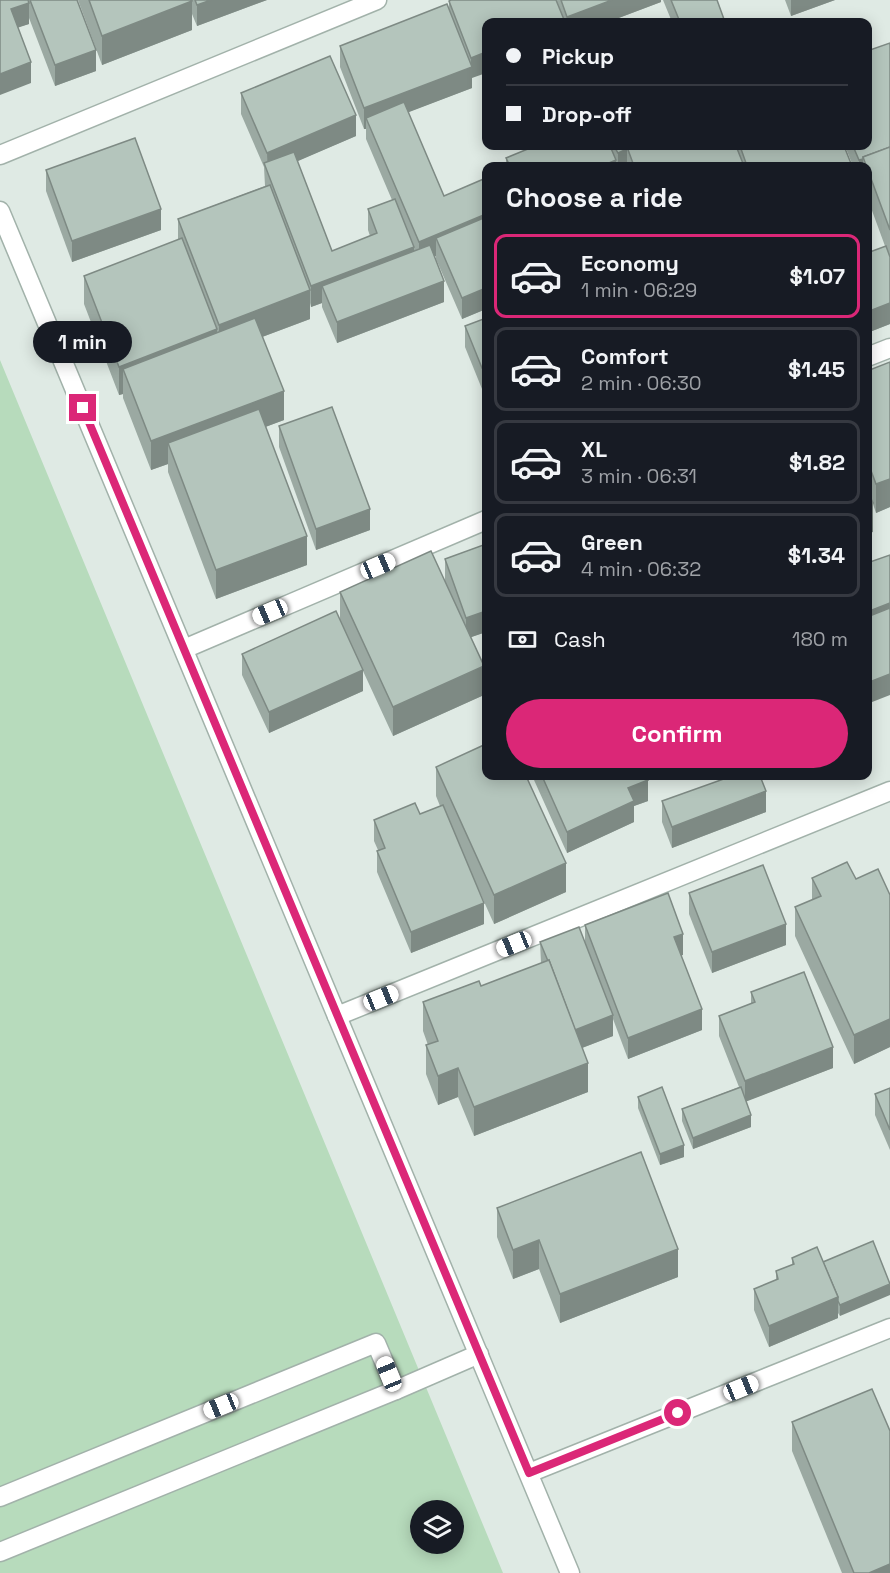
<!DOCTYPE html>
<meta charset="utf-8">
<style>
body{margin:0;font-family:"Space Grotesk",sans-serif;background:#20242c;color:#f1f3f6;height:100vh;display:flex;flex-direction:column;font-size:22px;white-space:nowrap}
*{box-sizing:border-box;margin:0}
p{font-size:20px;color:#9ea1a6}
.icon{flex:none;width:33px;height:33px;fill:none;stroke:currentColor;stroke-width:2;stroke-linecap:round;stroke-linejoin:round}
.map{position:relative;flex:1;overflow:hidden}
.side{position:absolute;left:482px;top:162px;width:390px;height:618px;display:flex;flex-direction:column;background:#171b24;border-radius:12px;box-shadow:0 3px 15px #0003}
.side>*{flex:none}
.guide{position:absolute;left:482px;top:18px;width:390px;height:132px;border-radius:12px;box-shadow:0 3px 15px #0003;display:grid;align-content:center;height:132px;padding:0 24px;background:#171b24}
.fabs{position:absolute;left:410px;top:1500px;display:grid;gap:12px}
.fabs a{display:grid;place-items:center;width:54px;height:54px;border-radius:50%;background:#171b24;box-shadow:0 3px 15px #0003;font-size:30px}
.end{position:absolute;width:27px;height:27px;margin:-14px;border:8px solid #db2777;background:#fff;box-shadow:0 0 0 3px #fff}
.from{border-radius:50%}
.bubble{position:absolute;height:42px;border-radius:21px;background:#171b24;box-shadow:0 3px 15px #0003;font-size:20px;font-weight:600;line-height:42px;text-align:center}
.car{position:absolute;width:18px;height:36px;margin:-18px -9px;border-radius:8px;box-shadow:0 0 4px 2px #0007;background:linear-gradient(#fff 24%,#345 0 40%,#fff 0 76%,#345 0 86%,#fff 0)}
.guide b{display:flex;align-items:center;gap:21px;height:57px;font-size:22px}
.guide b+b{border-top:2px solid #363941}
.guide i{width:15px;height:15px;background:#f1f3f6}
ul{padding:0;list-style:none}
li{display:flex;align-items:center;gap:18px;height:84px;margin:0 12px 9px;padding:0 12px;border:3px solid #363941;border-radius:12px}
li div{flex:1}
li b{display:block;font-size:22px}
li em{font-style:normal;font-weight:600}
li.active{border-color:#db2777}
li>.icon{width:54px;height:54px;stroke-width:1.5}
h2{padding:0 24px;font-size:27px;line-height:72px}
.pay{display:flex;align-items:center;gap:15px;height:66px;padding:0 24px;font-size:22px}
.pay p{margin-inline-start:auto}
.button{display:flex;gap:12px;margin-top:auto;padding:12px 24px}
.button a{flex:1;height:69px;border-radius:36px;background:#db2777;color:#fff;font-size:24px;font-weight:600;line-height:69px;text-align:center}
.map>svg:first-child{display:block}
</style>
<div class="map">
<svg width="890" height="1573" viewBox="0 0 890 1573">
<rect width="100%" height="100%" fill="#dfeae4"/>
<path fill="#b7dbbc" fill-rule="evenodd" d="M0,360l503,1213h-503zM420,1510h33v34h-33z"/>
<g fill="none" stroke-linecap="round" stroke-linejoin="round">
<g stroke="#a2b2aa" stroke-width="21">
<g id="minor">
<path d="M0,155l377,-155"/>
<path d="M0,211l570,1362"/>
<path d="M867,357l23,-9"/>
<path d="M184,649l302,-129"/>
<path d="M337,1016l553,-225"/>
<path d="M396,1390l83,-36"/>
<path d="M529,1473l361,-145"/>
<path d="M0,1497l376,-154 20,47 -396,162"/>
</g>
</g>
<use href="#minor" stroke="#fff" stroke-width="18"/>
</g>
<g fill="#9ba9a2">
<path d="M0,0h77l19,71 -41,15 -26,-68v6l-11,3 13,56z"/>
<path d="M78,0h189l-70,26 -5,-12v16l-90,35z"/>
<path d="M451,0h210v2l-53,20h-122l-14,56v10l-64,24 36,84 42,-18v131l-24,10 -26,-60v-3l-2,1 10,45 -107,41 -15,-36v-4l-11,4 -1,-4v16l-48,18 22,83 -19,7 42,138 -91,34 -48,-127v-8l-17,6 -28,-72v-4l-4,1 -35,-91v-28l94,-36v-21l87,-33 -1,-19 -23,-53v-21l115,43 -59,25 35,90 38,-15 -2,-6v-21l24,-9 -26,-61v-10h-2l-24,-62v-21l109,-37v-8z"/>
<path d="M663,0h54l8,22h-53z"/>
<path d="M785,0h50l-44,16z"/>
<path d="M890,43v281l-23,9 18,-87 -18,-49v-31h-14l-8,-20h22z"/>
<path d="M535,146h201l1,1v-1h107l8,20h-346v-8z"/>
<path d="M46,170l115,60 -89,32 -26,-71z"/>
<path d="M486,318l-4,71 -17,-42v-21z"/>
<path d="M890,362v145l-14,6 -3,-9v28l-6,-43v-118z"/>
<path d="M279,426l91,104 -54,20 -37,-103z"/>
<path d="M486,544v88l-15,5 13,58 -91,41 -30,-65v20l-94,42 -27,-58v-21l98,-33v-29l105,-12v-21z"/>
<path d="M436,767l130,125 -72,32 -17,-38 7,38 -73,29 -34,-81v-21l1,-1 -4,-9v-21l46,-6 20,-8 -4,-10z"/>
<path d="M534,776h112l2,25 -14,5v16l-67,31 -33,-73z"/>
<path d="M662,801l104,11 -94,36 -10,-26z"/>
<path d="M812,878l44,1 34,16v152l-36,17 -59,-128v-29l17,-7z"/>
<path d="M689,893l97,52 -74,28 -23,-59z"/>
<path d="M585,925l98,30h-2l21,75 -74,29 -15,-40v17l-31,12 6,44 -114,44 -16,-39 -20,8 -12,-31v-29h2l-5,-14v-29l58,-16 60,-23 -1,-21 45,1z"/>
<path d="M751,992l82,76 -87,33 5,26 -58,22 -11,-28v-12l57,-22 -20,-51v-20l32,-12z"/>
<path d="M890,1088v62l-15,-35v-21z"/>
<path d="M638,1097l46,60 -24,8 -22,-57z"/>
<path d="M497,1208l181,69 -118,46 -21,-54 -26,10 -16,-42z"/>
<path d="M873,1241l-33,75 -2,-3v5l-69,29 -15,-37v-21l22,-9v-9l16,-6v-7l31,4z"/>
<path d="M792,1422l98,151h-48l-50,-122z"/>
</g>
<g fill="#7e8a84">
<path d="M211,0h56l-70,26v-21z"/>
<path d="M612,0h49v2l-53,20h-41v-5z"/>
<path d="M791,0h44l-44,16z"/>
<path d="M192,1v29l-90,35v-29z"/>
<path d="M29,3v21l-18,6v-21z"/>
<path d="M96,50v21l-41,15v-21z"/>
<path d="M486,52v21l-14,5v10l-102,39 -4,-9v11h-2v-21l107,-41v-9z"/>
<path d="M31,62v21l-31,12v-21z"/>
<path d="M356,115v21l-88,38 -1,-21z"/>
<path d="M627,149v17h-9v-13z"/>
<path d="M863,159v7h-4v-6z"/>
<path d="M616,160v6h-14z"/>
<path d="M161,209v21l-89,32v-21z"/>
<path d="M486,214v21l-50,3v18l-17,7v-21z"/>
<path d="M414,247v21l-92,18v17l-11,4v-21z"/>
<path d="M444,281v21l-107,41v-21z"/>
<path d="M486,288v21l-24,10v-21z"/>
<path d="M310,290v29l-91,34v-28z"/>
<path d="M890,303v21l-23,9v-21z"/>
<path d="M217,329v29l-94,11v25l-4,1v-28z"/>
<path d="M486,366v21l-4,2v-21z"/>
<path d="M284,391v29l-109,41 -7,-18v21l-17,6v-29z"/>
<path d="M890,479v28l-14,6v-29z"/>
<path d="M873,503v29l-6,2v-28z"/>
<path d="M370,509v21l-54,20v-21z"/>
<path d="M307,536v29l-91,34v-29z"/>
<path d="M890,603v21l-23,9v-21z"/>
<path d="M486,611v21l-20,7v-21z"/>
<path d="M484,666v29l-91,41v-29z"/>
<path d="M363,670v21l-94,42v-21z"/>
<path d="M890,674v21l-23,9v-21z"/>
<path d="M648,780v21l-14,5v16l-67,31v-21l61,-44z"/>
<path d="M766,791v21l-94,36v-21z"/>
<path d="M566,863v29l-72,32v-29z"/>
<path d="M484,903v21l-73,29v-21z"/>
<path d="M786,924v21l-74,28v-21z"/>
<path d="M683,934v21l-9,3v-21z"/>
<path d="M702,1009v21l-74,29v-21z"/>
<path d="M613,1015v21l-39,15v-21z"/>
<path d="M890,1019v28l-36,17v-29z"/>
<path d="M833,1047v21l-88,34v-21z"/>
<path d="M588,1063v29l-114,44v-29z"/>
<path d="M458,1068v29l-20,8v-29z"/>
<path d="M751,1115v12l-58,22v-11z"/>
<path d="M684,1145v12l-24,8v-11z"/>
<path d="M539,1240v29l-26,10v-29z"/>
<path d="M678,1249v28l-118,46v-29z"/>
<path d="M890,1284v11l-50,21v-11z"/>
<path d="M838,1297v21l-69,29v-21z"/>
<path d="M890,1564v9h-21z"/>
</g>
<g fill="#b4c5bc" stroke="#7e8a84" stroke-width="1.5">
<path d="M0,0h28l1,3 -18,6 20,53 -31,12z"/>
<path d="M30,0h47l19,50 -41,15z"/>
<path d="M89,0h103v1l-90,35z"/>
<path d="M195,0h16l-14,5z"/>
<path d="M451,0h105l9,22h-79v30l-15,6 -22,-57z"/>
<path d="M561,0h51l-45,17z"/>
<path d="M671,0h46l8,22h-45z"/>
<path d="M447,4l25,63 -108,41 -24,-62z"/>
<path d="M890,43v104l-27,10v2l-4,1 -6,-14h14v-95z"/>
<path d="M330,56l26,59 -89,38 -26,-60z"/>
<path d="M404,102l40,94 42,-18v36l-67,28 -53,-124z"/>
<path d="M135,138l26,71 -89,32 -26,-71z"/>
<path d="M535,146h75l6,14 -14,6h-92l-4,-8z"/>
<path d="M614,146h16l-3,1v2l-9,4z"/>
<path d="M630,146h106l8,20h-110l-7,-19z"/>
<path d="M740,146h104l8,20h-105z"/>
<path d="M890,147v83l-27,-73z"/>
<path d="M294,152l38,99 45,-18 -9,-24 27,-10 19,48 -103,39 -47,-123z"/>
<path d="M270,185l40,105 -91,35 -41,-106z"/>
<path d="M486,217v71l-24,10 -26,-60z"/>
<path d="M182,238l35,91 -98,38 -35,-91z"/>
<path d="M430,245l14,36 -107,41 -15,-36z"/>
<path d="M886,246l4,11v46l-23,9v-59z"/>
<path d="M255,318l29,73 -133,50 -28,-72z"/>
<path d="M486,318v48l-4,2 -17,-42z"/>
<path d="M890,362v117l-14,5 -9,-24v-89z"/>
<path d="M332,407l38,102 -54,20 -37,-103z"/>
<path d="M259,409l48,127 -91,34 -48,-127z"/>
<path d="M867,490l6,13 -6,3z"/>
<path d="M486,544v67l-20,7 -21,-59z"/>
<path d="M431,551l53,115 -91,41 -53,-115z"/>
<path d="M890,555v48l-23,9v-49z"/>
<path d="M890,608v66l-23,9v-66z"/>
<path d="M336,611l27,59 -94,42 -27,-58z"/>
<path d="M486,744v32h40l40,87 -72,32 -58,-128z"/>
<path d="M542,776h104l2,4 -20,8 6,13 -67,31z"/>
<path d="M732,776h28l6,15 -94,36 -10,-26z"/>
<path d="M415,803l5,11 23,-9 41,98 -73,29 -34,-81 8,-3 -11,-28z"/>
<path d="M847,862l9,17 22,-10 12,26v124l-36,16 -59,-128 26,-11 -9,-18z"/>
<path d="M763,865l23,59 -74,28 -23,-59z"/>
<path d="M668,893l15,41 -9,3 28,72 -74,29 -43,-113z"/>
<path d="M579,927l34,88 -38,15 -26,-70 -1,1 -8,-19z"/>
<path d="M549,960l39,103 -114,44 -16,-39 -20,8 -12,-31 12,-4 -15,-39 56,-21 2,5z"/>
<path d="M804,972l29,75 -88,34 -26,-65 36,-14 -4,-10z"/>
<path d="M662,1087l22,58 -24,9 -22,-57z"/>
<path d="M741,1087l10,28 -58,23 -11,-29z"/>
<path d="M890,1088v42l-15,-36z"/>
<path d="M641,1152l37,97 -118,45 -21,-54 -26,10 -16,-42z"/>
<path d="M873,1241l17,43 -50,21 -2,-4v-4l-15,-35z"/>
<path d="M817,1247l21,50 -69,29 -15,-37 24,-10 -2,-8 18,-7 -2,-6z"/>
<path d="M872,1389l18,42v133l-21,9h-15l-62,-151z"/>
</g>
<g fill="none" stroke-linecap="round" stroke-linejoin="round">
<path stroke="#db2777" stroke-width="8" d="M83,408l446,1065 149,-60"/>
</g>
</svg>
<div class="fabs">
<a><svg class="icon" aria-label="layers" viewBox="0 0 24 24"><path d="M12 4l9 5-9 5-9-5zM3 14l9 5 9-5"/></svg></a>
</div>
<i class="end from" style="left:678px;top:1413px"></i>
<i class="end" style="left:83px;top:408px"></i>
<div class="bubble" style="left:33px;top:321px;width:99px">1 min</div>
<i class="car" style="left:378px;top:566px;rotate:67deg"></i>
<i class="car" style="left:270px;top:612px;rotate:247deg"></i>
<i class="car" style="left:514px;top:944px;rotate:248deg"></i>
<i class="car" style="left:381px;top:998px;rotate:68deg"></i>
<i class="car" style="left:389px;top:1374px;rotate:338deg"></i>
<i class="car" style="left:741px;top:1388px;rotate:68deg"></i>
<i class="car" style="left:221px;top:1406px;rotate:248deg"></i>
<div class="guide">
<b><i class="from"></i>Pickup</b>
<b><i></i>Drop-off</b>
</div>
<section class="side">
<h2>Choose a ride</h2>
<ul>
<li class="active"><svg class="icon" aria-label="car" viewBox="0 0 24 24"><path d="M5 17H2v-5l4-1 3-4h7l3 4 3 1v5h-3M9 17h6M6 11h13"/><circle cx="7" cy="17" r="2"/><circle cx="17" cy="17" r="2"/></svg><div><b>Economy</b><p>1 min · 06:29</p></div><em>$1.07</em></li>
<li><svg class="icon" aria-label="car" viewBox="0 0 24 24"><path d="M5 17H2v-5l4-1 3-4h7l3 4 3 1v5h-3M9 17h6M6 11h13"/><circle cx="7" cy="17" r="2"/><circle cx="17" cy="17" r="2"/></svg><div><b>Comfort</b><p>2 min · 06:30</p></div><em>$1.45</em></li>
<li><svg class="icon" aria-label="car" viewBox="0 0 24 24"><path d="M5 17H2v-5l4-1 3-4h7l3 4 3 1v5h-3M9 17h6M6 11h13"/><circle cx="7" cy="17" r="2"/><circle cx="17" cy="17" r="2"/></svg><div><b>XL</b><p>3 min · 06:31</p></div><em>$1.82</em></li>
<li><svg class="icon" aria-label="car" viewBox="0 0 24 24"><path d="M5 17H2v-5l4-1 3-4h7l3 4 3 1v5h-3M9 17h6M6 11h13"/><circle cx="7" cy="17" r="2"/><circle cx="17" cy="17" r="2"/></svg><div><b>Green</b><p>4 min · 06:32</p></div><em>$1.34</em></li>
</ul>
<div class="pay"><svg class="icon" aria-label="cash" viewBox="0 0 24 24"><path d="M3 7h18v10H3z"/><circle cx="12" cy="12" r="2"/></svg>Cash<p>180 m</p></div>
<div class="button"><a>Confirm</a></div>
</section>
</div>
